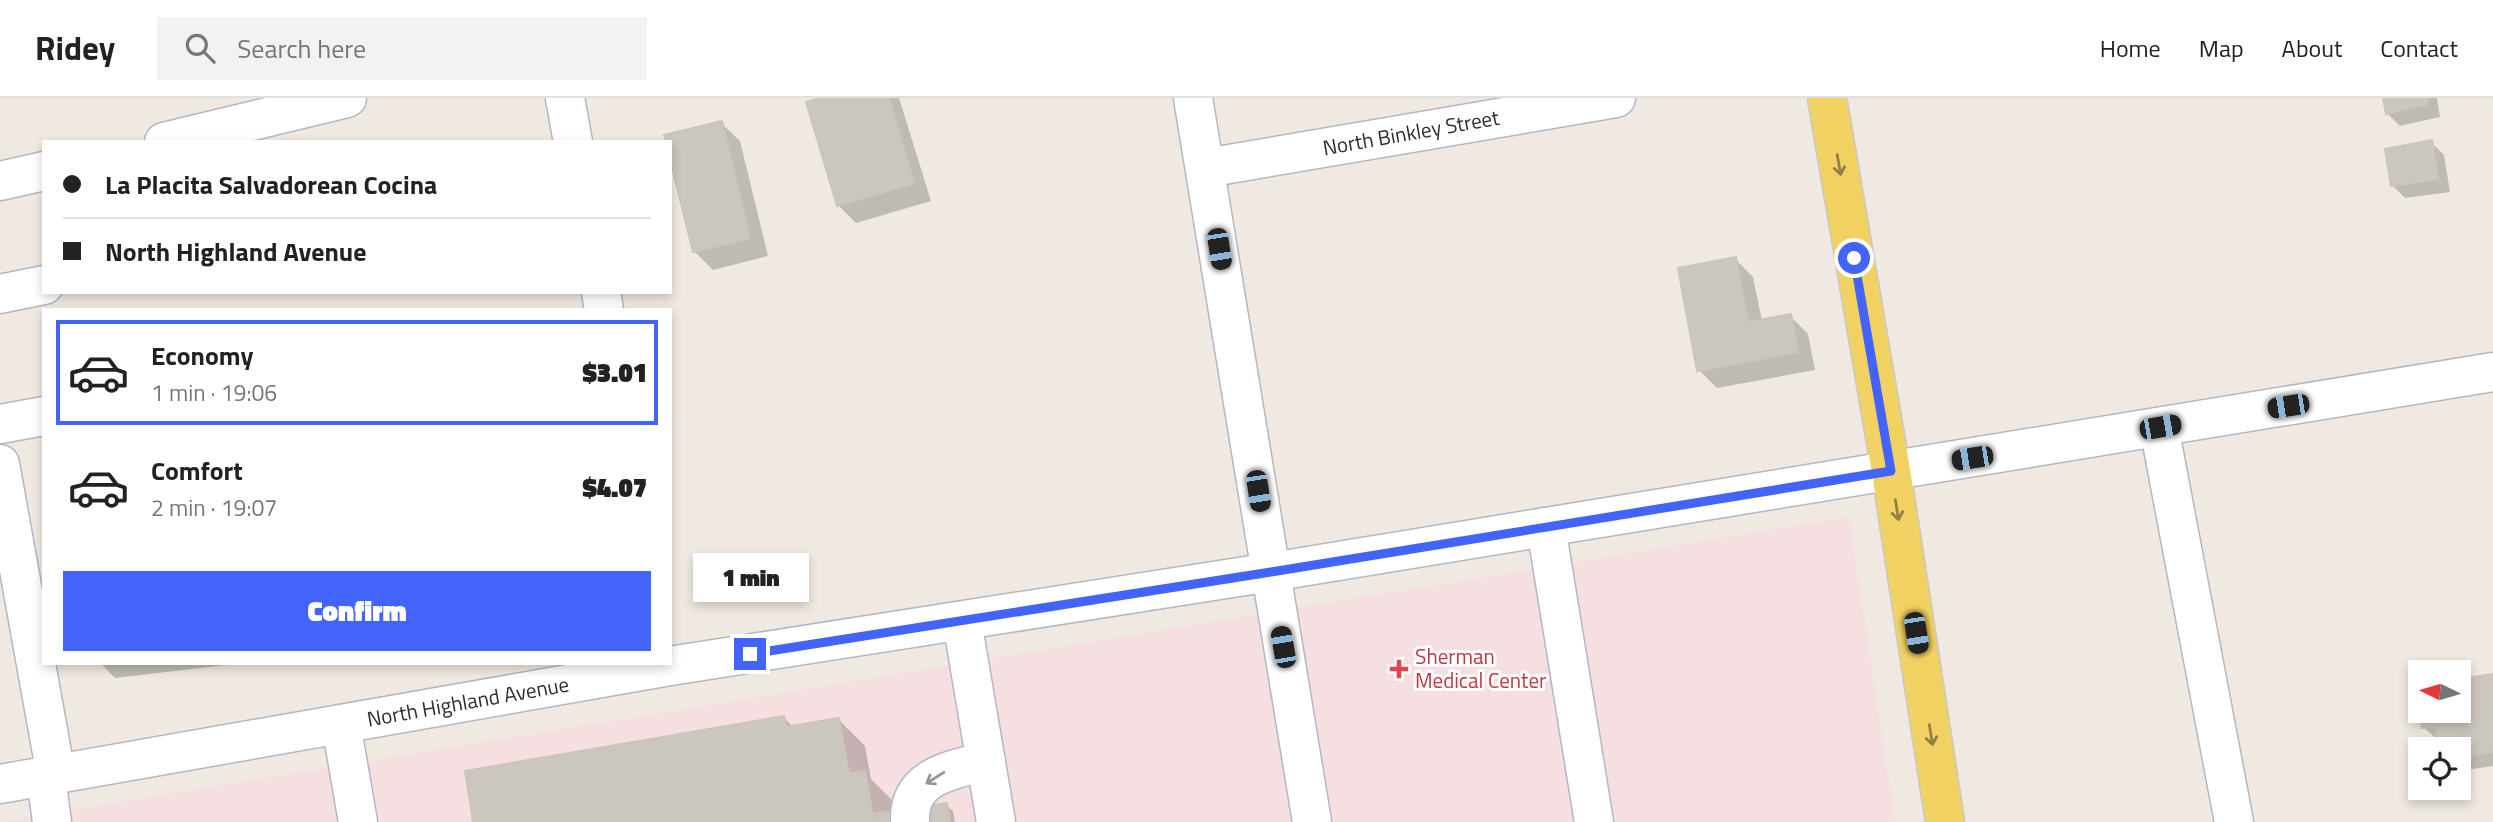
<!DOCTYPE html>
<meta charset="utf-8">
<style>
body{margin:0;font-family:"Titillium Web",sans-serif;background:#f2f2f2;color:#222;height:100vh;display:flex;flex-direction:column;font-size:26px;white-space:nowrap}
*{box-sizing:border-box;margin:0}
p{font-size:23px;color:#767676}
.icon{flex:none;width:38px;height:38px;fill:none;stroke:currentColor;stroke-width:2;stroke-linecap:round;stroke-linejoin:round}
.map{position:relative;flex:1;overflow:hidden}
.drawer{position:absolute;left:42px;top:210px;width:630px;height:357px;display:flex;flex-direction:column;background:#fff;border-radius:0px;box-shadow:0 4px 10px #0003}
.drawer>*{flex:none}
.banner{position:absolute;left:42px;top:42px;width:630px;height:154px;border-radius:0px;box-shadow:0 4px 10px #0003;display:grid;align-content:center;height:154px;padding:0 21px;background:#fff}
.needle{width:46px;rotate:275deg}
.fabs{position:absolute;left:2408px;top:562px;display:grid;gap:14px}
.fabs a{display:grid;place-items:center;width:63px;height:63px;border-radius:0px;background:#fff;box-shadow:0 4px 10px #0003;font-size:35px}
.end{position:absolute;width:32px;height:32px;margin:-16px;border:9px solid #4264fb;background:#fff;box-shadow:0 0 0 4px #fff}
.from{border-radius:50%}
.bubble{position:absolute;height:49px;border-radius:0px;background:#fff;box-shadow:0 4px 10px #0003;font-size:23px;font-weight:800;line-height:49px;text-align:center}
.car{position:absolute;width:21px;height:42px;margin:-21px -10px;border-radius:9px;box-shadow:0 0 5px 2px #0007;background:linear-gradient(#222 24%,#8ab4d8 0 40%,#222 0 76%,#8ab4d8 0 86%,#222 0)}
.banner b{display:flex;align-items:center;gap:24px;height:66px;font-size:26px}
.banner b+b{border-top:2px solid #e0e0e0}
.banner i{width:18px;height:18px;background:#222}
ul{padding:12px 0 0;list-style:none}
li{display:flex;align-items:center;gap:21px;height:105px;margin:0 14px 10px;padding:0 7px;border:4px solid transparent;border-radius:0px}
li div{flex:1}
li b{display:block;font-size:26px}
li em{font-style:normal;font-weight:800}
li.selected{border-color:#4264fb}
li>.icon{width:63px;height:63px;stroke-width:1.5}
.action{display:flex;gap:14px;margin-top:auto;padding:14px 21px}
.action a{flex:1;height:80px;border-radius:0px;background:#4264fb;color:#fff;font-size:28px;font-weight:800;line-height:80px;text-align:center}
header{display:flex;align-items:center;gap:42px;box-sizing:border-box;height:98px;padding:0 35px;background:#fff;border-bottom:2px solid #e0e0e0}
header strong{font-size:33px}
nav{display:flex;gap:38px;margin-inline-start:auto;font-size:24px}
.search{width:490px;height:63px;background:#f2f2f2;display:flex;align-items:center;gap:18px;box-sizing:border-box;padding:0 24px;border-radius:0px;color:#767676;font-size:26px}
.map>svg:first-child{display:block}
</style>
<header>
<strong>Ridey</strong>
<div class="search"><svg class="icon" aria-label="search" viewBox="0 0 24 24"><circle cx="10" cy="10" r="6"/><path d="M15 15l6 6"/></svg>Search here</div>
<nav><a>Home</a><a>Map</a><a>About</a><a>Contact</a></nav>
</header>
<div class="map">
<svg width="2493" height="724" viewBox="0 0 2493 724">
<rect width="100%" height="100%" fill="#efe9e1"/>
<path fill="#f5dfe0" d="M1849,419l46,305h-1895z"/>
<g fill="#0003">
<path d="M827,0h72l32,103 -75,22 -18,-18z"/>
<path d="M2385,0h52l3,19 -40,9 -13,-13z"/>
<path d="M721,25l19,18 28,115 -55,14 -19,-19z"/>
<path d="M2431,44l13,13 6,37 -45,6 -13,-13z"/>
<path d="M1735,161l18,18 9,44 28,-5 18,18 7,36 -98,18 -18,-18z"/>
<path d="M100,565h143l-128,15z"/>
<path d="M2493,578v90l-34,5v-22h-20l-1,-9 -15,-13 36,-17v-29z"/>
<path d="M784,620l10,10 45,-8 26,26 6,33 20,20 3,14 52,-8 7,6 2,11h-480z"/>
</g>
<g fill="#cbc7bf" stroke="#cbc5ba" stroke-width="2">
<path d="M821,0h68l25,85 -77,23 -31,-104z"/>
<path d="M2383,0h44l1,6 -42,10z"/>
<path d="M722,23l28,117 -57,14 -23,-93v-17h-4l-2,-7z"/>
<path d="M2432,42l6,39 -47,7 -6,-37z"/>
<path d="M1736,159l12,65 43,-8 7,38 -101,19 -19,-103z"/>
<path d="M2493,576v78l-34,5v-8h-21l-3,-23 -13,2 -3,-18h40v-31z"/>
<path d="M784,618l2,11 53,-9 10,56 16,-3 9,51h-401l-8,-51z"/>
<path d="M947,705l3,19h-76l-2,-8z"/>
</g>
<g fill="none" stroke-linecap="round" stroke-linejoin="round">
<g stroke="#b4b7c1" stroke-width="41">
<g id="minor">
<path d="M565,0l8,44"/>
<path d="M1193,0l119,724"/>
<path d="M164,44l183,-44"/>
<path d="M1206,70l410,-70"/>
<path d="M0,83l44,-10"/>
<path d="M601,194l3,18"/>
<path d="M0,196l44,-9"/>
<path d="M0,326l44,-8"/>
<path d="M2159,329l75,395"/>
<path d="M0,366l56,311"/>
<path d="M1546,429l48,295"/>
<path d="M962,523l34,201"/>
<path d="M341,626l17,98"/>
<path d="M46,679l6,45"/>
<path d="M0,686l670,-118 601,-94 1222,-200"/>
<path d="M910,724c-2,-46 41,-52 76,-61"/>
</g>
</g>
<g stroke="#c9c9c9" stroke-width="41">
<path id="major" d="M1827,0l64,373 54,351"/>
</g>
<use href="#minor" stroke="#fff" stroke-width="38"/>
<use href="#major" stroke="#f2d163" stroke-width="38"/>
</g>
<defs><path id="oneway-shaft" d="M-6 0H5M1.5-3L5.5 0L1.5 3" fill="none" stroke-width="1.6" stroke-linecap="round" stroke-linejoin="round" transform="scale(1.75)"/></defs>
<g stroke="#908048">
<use href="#oneway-shaft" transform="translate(1839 67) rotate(80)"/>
<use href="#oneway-shaft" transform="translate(1897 412) rotate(81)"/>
<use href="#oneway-shaft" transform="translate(1931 637) rotate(81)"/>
</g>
<use stroke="#969696" href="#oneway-shaft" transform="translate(935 680) rotate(148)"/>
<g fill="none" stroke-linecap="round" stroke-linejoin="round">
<path stroke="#4264fb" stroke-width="9" d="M750,556l521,-82 620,-101 -37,-213"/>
</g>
<path fill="#e0444e" stroke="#fff" stroke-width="2.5" d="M1395.5 560.5h7v7h7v7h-7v7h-7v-7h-7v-7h7z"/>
<g text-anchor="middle" stroke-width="6" stroke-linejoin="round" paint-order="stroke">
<g font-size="21" fill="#2e2e2e" stroke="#fff">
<text transform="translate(1411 35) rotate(-10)" y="7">North Binkley Street</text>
<text transform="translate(468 604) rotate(-10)" y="7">North Highland Avenue</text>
</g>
<g font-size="21" fill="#be3a42" stroke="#fff" text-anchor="start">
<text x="1415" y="566">Sherman<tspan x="1415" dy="24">Medical Center</tspan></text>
</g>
</g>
</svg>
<div class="fabs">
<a><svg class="needle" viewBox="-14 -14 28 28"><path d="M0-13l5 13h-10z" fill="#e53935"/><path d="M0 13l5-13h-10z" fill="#767676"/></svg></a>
<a><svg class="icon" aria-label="locate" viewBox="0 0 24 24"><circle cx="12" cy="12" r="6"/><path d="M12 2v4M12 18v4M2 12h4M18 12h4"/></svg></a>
</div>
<i class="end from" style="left:1854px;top:160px"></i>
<i class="end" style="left:750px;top:556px"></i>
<div class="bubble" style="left:693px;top:455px;width:116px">1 min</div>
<i class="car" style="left:1219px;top:151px;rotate:171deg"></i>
<i class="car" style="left:2288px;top:308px;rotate:261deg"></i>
<i class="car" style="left:2160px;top:329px;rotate:80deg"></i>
<i class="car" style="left:1972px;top:360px;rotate:261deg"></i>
<i class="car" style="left:1258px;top:393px;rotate:171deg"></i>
<i class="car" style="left:1916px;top:535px;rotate:171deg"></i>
<i class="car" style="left:1283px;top:549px;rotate:350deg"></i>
<div class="banner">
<b><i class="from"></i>La Placita Salvadorean Cocina</b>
<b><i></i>North Highland Avenue</b>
</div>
<section class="drawer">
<ul>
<li class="selected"><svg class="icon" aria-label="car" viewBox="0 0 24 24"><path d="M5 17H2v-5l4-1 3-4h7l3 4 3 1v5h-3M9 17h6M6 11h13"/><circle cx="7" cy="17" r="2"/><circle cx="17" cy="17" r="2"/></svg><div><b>Economy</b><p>1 min · 19:06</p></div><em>$3.01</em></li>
<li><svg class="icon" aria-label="car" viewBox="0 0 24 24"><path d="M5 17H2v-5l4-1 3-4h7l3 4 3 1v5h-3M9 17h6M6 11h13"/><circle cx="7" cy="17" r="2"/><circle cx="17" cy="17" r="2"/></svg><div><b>Comfort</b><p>2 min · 19:07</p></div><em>$4.07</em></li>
</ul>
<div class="action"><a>Confirm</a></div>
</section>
</div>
